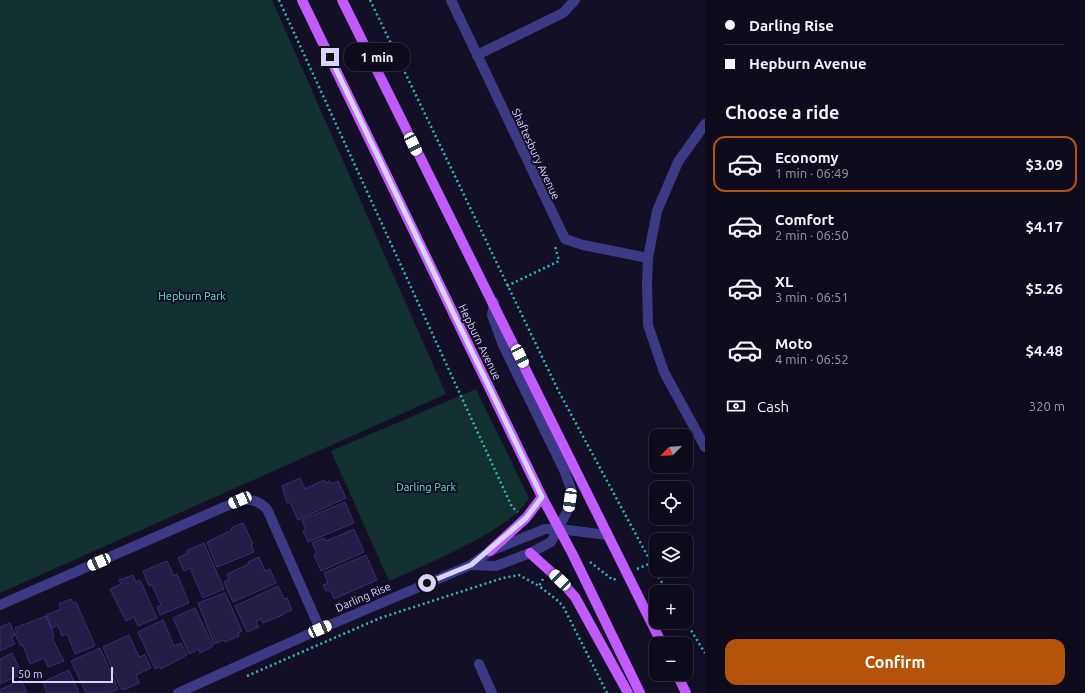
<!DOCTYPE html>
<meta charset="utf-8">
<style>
body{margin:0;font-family:Ubuntu,sans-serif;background:#171425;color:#f1f3f6;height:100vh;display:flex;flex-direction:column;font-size:15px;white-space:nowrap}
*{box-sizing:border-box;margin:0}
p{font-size:13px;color:#9b9ba3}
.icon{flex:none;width:22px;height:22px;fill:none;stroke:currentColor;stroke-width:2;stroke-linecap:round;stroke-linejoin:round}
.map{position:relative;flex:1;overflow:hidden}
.details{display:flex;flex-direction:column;background:#0e0b1c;width:380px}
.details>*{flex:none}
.banner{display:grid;align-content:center;height:88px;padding:0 20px;background:#0e0b1c}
.needle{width:26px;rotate:246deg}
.buttons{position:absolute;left:649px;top:429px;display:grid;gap:8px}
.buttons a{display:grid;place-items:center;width:44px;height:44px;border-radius:8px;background:#0e0b1c;box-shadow:0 2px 10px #0003,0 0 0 1px #2e2b3b;font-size:20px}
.scale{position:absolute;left:12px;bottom:10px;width:101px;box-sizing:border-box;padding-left:4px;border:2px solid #d9d4ff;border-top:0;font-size:11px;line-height:14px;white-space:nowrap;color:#d9d4ff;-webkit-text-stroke:3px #130f26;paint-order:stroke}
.end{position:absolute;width:18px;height:18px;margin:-9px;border:5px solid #d9d4ff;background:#111;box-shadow:0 0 0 2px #111}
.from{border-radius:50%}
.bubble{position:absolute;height:28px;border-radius:12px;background:#0e0b1c;box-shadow:0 2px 10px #0003,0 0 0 1px #2e2b3b;font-size:13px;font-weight:700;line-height:28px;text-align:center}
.car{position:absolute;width:12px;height:24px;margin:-12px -6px;border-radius:5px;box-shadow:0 0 3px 1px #0007;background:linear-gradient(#fff 24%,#345 0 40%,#fff 0 76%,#345 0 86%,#fff 0)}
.banner b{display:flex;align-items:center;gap:14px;height:38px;font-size:15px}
.banner b+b{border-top:1px solid #2e2b3b}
.banner i{width:10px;height:10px;background:#f1f3f6}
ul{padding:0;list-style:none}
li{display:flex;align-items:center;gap:12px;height:56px;margin:0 8px 6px;padding:0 12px;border:2px solid transparent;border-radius:12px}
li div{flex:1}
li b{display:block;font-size:15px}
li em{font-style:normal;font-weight:700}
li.on{border-color:#b45309}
li>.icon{width:36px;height:36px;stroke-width:1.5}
h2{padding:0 20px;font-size:18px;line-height:48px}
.pay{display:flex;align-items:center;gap:10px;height:44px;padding:0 20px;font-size:15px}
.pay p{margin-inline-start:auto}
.cta{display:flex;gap:8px;margin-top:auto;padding:8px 20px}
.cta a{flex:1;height:46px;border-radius:12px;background:#b45309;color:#fff;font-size:16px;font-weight:700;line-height:46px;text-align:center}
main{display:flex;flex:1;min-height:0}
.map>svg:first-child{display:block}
</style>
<main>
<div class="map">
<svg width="705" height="693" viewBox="0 0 705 693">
<rect width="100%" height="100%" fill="#130f26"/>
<g fill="#12302f">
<path d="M0,0h272l174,394 -446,199z"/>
<path d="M476,389l53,109c-19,33 -103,66 -140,83l-58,-130z"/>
</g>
<g fill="#241b47" stroke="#3b2d73">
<path d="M300,478l5,11 19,-9 1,3 5,-2 2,3 6,-3 8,17 -48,22 -8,-18 -3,1 -5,-17z"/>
<path d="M345,502l9,21 -46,19 -5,-11 3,-1 -4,-10z"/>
<path d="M243,523l10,21 -2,1 3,7 -37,15 -10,-25 25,-12 -1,-2z"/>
<path d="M354,529l10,23 -43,19 -7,-16 3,-2 -5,-10 12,-5 2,3z"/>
<path d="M204,543l20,46 -21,9 -13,-30 -6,3 -6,-13 10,-5 -2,-2z"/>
<path d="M366,555l11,25 -43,19 -4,-9 -4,1 -3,-6 5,-2 -4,-10z"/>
<path d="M259,557l6,14 5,-2 6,14 -43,19 -9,-20 5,-3 -2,-5 22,-10 -1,-2z"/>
<path d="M167,561l7,15 3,-2 12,29 -29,12 -3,-8 4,-2 -9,-20 -3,1 -6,-15z"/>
<path d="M133,575l3,7 4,-2 17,38 -19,8 -4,-9 -8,4 -16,-32 11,-5 -2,-4z"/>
<path d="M278,586l6,13 3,-1 5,12 -10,4 1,1 -20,8 -2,-4 -5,2 3,6 -12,5 -12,-26z"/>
<path d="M225,593l17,38 -4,2 1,3 -14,6 -1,-2 -10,4 -16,-41z"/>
<path d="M71,599l2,4 3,-1 19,44 -20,8 -8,-20 -5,2 -4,-11 -6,3 -6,-13 15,-6 -2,-5z"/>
<path d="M195,608l18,38 -13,7 -1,-4 -10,5 -16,-36z"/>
<path d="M46,616l6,14 2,7 -2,1 12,23 -16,6 -4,-9 -14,6 -7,-19 -2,1 -6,-12 2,-1 -2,-5z"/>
<path d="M163,620l11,26 7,-3 6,12 -26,14 -1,-2 -5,2 -17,-37z"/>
<path d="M10,623l5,12 -4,2 4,7 -15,7v-24z"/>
<path d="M129,635l10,22 6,-2 6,13 -15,7 3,8 -15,7v-2l-3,1 -18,-42z"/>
<path d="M100,648l18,41 -10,4h-22l-15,-32z"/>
<path d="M12,653l10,21 -22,10v-25z"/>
<path d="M69,670l10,23h-32l-4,-11z"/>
<path d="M21,680l6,13h-27v-3z"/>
</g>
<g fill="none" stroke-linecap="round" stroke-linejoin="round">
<g stroke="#2fb8b0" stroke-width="2.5" stroke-dasharray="2 3" stroke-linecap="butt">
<path d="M279,0l233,507 6,5"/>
<path d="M370,0l189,392 108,200"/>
<path d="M507,286l52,-25 -4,-15"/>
<path d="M590,562l23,18 5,-2"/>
<path d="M637,569l14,-6"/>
<path d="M543,579l-4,7 17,13 7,7 44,87"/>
<path d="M686,622l19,31"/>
<path d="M247,676l133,-58 123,-40 16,-3 20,11"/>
</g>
<g stroke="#3d3a85" stroke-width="10">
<path d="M451,0l114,239 18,6 65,13"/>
<path d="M477,55l86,-42 12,-13"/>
<path d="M705,124l-27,38 -21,49 -9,47 -1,26 1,41 16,47 41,75"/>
<path d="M471,565l25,1 34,-13 21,-11 18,-34 3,-16 -7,-20 -62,-127 -11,-30 2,-13"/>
<path d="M0,605l240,-105c11,-1 18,0 27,9l53,120"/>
<path d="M479,664l13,29"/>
<path d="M178,693l142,-64 151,-64 19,-14 55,-22h15l47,6"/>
</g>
<g stroke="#c25bff" stroke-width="10">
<path d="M302,0l240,497 31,58 67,138"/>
<path d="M342,0l320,644"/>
<path d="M490,551l36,-33 16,-21"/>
<path d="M530,553l30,27 15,17 53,96"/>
<path d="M677,674l9,19"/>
</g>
</g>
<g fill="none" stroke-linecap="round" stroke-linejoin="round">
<path stroke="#d9d4ff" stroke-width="5" d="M330,57l212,440 -16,21 -55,47 -44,18"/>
</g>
<g text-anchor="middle" stroke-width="4" stroke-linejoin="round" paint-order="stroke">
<g font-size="11" fill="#d9d4ff" stroke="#130f26">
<text transform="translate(536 154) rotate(65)" y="4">Shaftesbury Avenue</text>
<text transform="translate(480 342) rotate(64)" y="4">Hepburn Avenue</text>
<text transform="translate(363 597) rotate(-23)" y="4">Darling Rise</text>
</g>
<g font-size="11" fill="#5fe0c0" stroke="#130f26">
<text x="192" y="300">Hepburn Park</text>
<text x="426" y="491">Darling Park</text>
</g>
</g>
</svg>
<div class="buttons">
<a><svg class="needle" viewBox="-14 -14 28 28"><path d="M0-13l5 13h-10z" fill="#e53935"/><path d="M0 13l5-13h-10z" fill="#9b9ba3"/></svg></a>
<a><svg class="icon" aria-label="locate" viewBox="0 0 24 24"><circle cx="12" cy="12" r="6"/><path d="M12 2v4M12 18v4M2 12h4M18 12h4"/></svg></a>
<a><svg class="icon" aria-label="layers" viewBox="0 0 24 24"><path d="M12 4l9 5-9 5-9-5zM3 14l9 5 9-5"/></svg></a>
<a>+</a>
<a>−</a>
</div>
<div class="scale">50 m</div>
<i class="end from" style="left:427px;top:583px"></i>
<i class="end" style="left:330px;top:57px"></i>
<div class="bubble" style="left:344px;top:43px;width:66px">1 min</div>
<i class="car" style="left:413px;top:144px;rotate:154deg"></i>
<i class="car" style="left:520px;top:356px;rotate:154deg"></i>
<i class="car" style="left:240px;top:500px;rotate:246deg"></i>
<i class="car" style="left:570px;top:500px;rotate:188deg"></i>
<i class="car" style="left:99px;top:562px;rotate:246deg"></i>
<i class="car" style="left:560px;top:580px;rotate:314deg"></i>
<i class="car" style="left:320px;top:629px;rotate:66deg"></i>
</div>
<section class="details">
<div class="banner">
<b><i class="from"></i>Darling Rise</b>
<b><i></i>Hepburn Avenue</b>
</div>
<h2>Choose a ride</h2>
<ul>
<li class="on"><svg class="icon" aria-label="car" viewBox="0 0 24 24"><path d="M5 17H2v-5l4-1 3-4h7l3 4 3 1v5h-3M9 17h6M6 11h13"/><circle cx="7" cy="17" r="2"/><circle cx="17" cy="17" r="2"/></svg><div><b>Economy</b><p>1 min · 06:49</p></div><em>$3.09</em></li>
<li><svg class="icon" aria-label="car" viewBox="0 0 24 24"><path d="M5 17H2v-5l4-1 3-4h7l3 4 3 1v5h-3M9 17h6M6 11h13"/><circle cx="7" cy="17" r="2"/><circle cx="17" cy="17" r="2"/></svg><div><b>Comfort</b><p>2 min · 06:50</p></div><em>$4.17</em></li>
<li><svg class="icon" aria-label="car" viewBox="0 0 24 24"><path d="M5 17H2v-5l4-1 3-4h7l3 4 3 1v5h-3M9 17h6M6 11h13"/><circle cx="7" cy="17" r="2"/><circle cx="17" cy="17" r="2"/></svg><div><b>XL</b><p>3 min · 06:51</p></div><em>$5.26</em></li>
<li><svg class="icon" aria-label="car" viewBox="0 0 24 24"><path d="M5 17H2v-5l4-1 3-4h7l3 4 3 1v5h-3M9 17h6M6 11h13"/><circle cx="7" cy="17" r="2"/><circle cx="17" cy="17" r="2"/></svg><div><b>Moto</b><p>4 min · 06:52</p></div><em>$4.48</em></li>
</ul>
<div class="pay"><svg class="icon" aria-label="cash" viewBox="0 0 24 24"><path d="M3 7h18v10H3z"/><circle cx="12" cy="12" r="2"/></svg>Cash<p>320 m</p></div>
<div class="cta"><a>Confirm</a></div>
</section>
</main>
